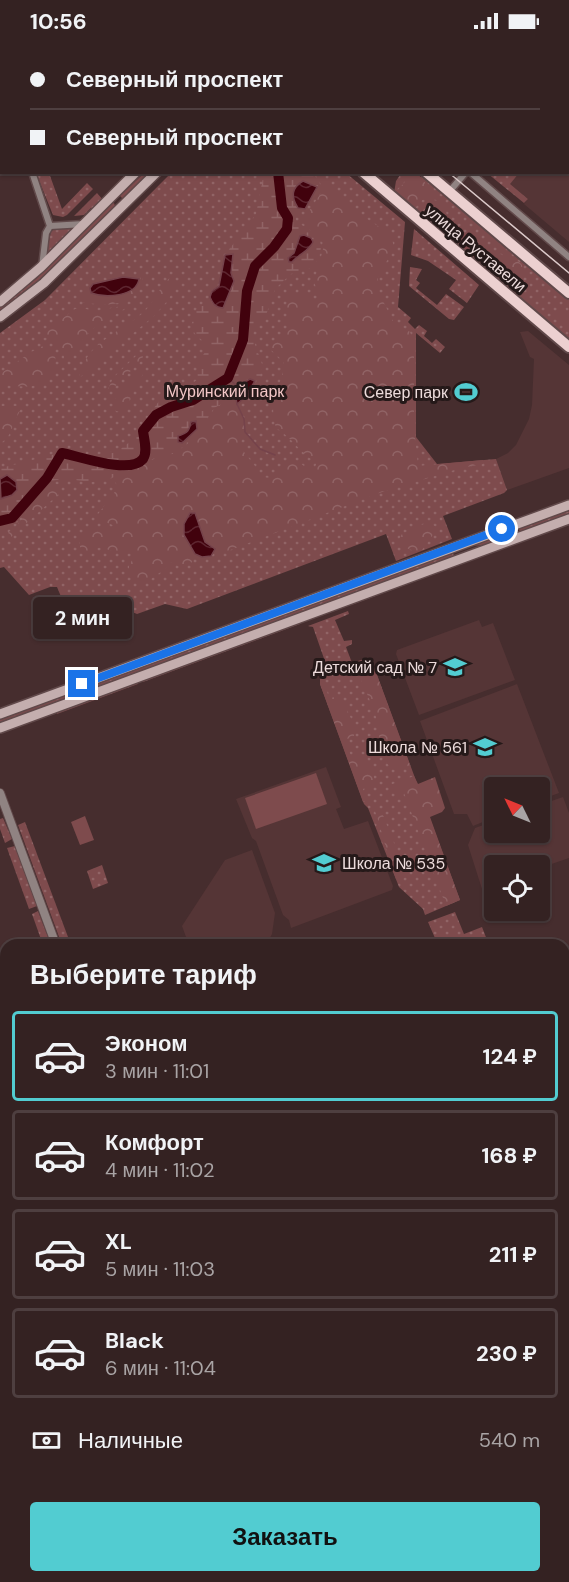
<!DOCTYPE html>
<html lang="ru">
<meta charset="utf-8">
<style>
body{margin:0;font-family:"DM Sans",sans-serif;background:#3f2f2f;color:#f1f3f6;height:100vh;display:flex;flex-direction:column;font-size:22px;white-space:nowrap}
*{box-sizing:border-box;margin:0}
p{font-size:20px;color:#a9a4a5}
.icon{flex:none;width:33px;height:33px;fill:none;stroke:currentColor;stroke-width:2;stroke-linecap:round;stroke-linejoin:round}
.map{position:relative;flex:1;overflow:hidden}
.panel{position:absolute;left:0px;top:897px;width:570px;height:644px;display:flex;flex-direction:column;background:#342222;border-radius:18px 18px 0 0;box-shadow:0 2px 4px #0004,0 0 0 2px #4e3f40}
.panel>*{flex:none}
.banner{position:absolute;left:0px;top:0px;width:570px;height:132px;box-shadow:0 2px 4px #0004,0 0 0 2px #4e3f40;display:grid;align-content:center;height:132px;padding:0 30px;background:#342222}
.needle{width:39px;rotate:313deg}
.tools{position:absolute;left:484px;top:735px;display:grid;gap:12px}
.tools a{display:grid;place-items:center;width:66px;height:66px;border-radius:6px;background:#342222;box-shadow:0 2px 4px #0004,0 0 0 2px #4e3f40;font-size:30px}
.end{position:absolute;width:27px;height:27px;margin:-14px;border:8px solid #1a73e8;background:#fff;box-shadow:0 0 0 3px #fff}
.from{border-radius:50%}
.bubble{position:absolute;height:42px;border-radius:6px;background:#342222;box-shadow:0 2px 4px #0004,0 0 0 2px #4e3f40;font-size:20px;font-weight:700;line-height:42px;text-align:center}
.banner b{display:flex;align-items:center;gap:21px;height:57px;font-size:22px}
.banner b+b{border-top:2px solid #4e3f40}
.banner i{width:15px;height:15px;background:#f1f3f6}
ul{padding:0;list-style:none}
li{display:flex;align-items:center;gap:18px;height:90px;margin:0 12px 9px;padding:0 18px;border:3px solid #4e3f40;border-radius:6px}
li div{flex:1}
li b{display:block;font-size:22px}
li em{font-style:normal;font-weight:700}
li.active{border-color:#52ccd1}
li>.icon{width:54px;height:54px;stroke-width:1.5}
h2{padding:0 30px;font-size:27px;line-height:72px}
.pay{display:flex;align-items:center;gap:15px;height:66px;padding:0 30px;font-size:22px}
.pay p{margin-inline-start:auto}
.button{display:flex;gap:12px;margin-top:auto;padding:12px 30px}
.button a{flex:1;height:69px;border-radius:6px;background:#52ccd1;color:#111;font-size:24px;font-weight:700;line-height:69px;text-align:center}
.status{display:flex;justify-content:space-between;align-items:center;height:42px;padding:0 30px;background:#342222;direction:ltr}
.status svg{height:16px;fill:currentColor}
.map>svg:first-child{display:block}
</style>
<div class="status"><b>10:56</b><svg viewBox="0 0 49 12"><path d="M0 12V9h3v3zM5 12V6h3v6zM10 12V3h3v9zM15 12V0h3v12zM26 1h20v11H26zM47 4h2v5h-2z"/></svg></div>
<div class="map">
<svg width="569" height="1540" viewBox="0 0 569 1540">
<defs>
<pattern id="grass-dots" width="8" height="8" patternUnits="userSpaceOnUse" patternTransform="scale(1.5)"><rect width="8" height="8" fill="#7e4b4d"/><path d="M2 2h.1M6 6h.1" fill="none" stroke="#916466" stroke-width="1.8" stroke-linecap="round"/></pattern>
<pattern id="forest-crowns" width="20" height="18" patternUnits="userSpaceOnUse" patternTransform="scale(1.5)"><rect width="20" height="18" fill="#7e4b4d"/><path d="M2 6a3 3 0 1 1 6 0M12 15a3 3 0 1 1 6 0" fill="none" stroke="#916466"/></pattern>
<pattern id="wetland-marsh" width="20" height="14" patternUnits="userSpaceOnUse" patternTransform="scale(1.5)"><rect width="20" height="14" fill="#7e4b4d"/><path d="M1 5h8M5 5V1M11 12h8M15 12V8" fill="none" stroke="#916466"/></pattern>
<pattern id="water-waves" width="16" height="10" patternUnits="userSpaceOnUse" patternTransform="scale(1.5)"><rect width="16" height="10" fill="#41020d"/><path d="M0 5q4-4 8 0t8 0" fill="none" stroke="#5d2630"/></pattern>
</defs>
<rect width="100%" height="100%" fill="#462d2e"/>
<g fill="#553536">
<path d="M8,0h103l-105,2z"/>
<path d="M569,112v88l-45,-38 4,-5 -19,-15 9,-11 50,-1z"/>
<path d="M528,289l41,34v103l-62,22 -11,-31 12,-6 8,-8 13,-26 3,-14 2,-46 -4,-2 -10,-25z"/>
<path d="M479,578l3,7 11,-4 22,57 -96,35 -23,-61 1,-4z"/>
<path d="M517,642l42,109 -19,7v-12h-45v29l-22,9 -6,-12h-13l-34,-93z"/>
<path d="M326,725l15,40 -5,2 8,20 24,-8 25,65 -1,4 -101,38 -2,-8 -6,-5 -27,-74 -4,-3 -16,-39z"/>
<path d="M563,755l6,16v45l-29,10v-2h-45v18l-13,5 -14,-44 7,-17 20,-7v11h45v-27z"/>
<path d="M252,808l23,63 -3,21 -6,11h-77l-7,-19 43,-66z"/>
<path d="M0,935l6,16v83l-6,2z"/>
<path d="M0,1379l6,17v60l-6,2z"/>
<path d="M92,1535h-1h81l-15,5h-64z"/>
</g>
<g fill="url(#grass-dots)">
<path d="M36,131h13l13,36 25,-26 6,6 -26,26 -4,2 -10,-2z"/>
<path d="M144,131h6l-27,26 -3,-3z"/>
<path d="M171,131h175l59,49 -7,85 13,11 -3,4 7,7 4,-4 8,6 -3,5 8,7 4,-4 9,8 -5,6 -24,-20v104l21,27 59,-5 11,31 -3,3 -61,23 9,23 -56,22 -10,-27 -199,75 -22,-5 -28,10 -12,-5 -51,19 -17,-41h-7l-21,8 -25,-28 -4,1v-235l45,-33z"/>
<path d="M405,131h10l6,4 5,1 143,121v41l-175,-147 2,-12 4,-6 2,1z"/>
<path d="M487,131h32l-9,11 18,15 -4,4z"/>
<path d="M97,151l6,7 -9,9 -3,-1 -7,7 -10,1z"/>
<path d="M114,161l1,3 -76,74 -39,30v-3l37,-29 74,-74z"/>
<path d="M71,186v2l-22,22 -2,-1 4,-20 4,-2z"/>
<path d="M414,187l65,56 -12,18 -18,-14 7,-9 -28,-19 -17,-6z"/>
<path d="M410,225l12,2 -6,11 4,3 -4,5 21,17 9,-11 18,13 -10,13 -5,-1 -40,-33z"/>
<path d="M569,467v7l-49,16 -2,-5z"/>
<path d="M515,487l2,5 -30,11 -17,1z"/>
<path d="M510,503v1l-159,59v-2z"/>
<path d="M453,512l2,2 -455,168v-5l437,-162z"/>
<path d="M348,569l1,3 -14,6 9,21 8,-1v4l-6,3 6,16 15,-5 6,6 87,236 -35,15 -2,-6 -24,-22 -31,-79 -4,-4 -44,-120v-5l8,-9 -15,-43 -5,-1z"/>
<path d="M300,580v2l-157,58v-2z"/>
<path d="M138,640v2l-81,30v-2z"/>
<path d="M3,776l9,21 -7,4 -5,-14v-10z"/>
<path d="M25,780l46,123h-9l-44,-120z"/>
<path d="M15,804l22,60 -8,3 -22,-61z"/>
<path d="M102,823l6,18 -15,6 -6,-18z"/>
<path d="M38,869l13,34h-8l-11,-31z"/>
<path d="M455,870l9,22 18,-7 7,18h-51l-10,-23z"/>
<path d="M569,974v104l-5,-16v-86z"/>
<path d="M564,1091l5,13v65l-5,2z"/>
<path d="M569,1206v103l-5,-13v-88z"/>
<path d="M372,1534h30v1l-15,5h-30z"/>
</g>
<g fill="url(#forest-crowns)">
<path d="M410,131l7,6 7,2 10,19 7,2 5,5c1,28 7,12 16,31l-3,6 -7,-2 2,-6h-8l-4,-3 1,-3c-8,-1 -18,-11 -20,-20l5,-7 -2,-4 -4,1 -6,7c-6,-4 -16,-7 -20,-15l8,-9z"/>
<path d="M320,133l38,38 32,21 3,9v7l-15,27v14l15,30 17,11 4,10v85l4,39 65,-6v4l-22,4 -82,25 -159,61h-7l2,-5 -10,-7 -10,-29 -11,22 11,19 -3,8 -6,5 -8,-1 -5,-4 -3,1 -2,4 -23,16 -5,-1 -11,-11v-5l6,-12 -4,-1 -11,1 -19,-7 -14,4 -7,-3v-9l8,-10 24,-1 3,-2 -20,-8 22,-29 -2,-12 43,-20 14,-3 25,-19 17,-26 15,-9 8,4c9,17 10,24 2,42l16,20 6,11 10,1 11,-8 8,-14 14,10 8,2 3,-1 2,-5c-16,-7 -25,-25 -41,-34 -9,-31 6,-38 8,-66l-14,-13 1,-5c29,-16 9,-26 18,-50 11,-2 20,1 27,9l4,-4 -6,-17 11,-40c-9,-12 -16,-13 -24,-24l8,-7 14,-21 -5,-12z"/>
<path d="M501,212l12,9 5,-2 4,4 1,6 -3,7 -3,1 -6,-4 -3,5 -7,1v-10l-4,-2 -4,6 -15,-12 1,-3h7l5,3 5,-8z"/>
<path d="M141,235h2c-5,30 -37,30 -61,25l2,-11c18,8 50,9 57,-14z"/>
<path d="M170,236l6,5 -7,16 -15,17 -75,62c6,-36 42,-45 65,-66 9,-9 18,-29 26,-34z"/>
<path d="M132,262l-41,26 -27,32c1,-10 -3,-21 -14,-24 -5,-2 -11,1 -15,1l40,-30 6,-1 15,3z"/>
<path d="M562,264h2l5,12v13c-8,-7 -18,-16 -7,-25z"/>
<path d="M43,304l10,4c3,6 3,11 1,18 -7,24 -35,19 -54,16v-10l31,-22z"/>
<path d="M139,311l4,3 -1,4 -37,36 8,-18z"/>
<path d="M142,329l2,1 -20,38 -4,2 -4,-1 -3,-7 4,-9z"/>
<path d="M0,364h22l-14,31 -8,7z"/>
<path d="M53,441l6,2 1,8 -49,44 -3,-4c3,-4 7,-5 10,-9 11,-14 18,-34 35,-41z"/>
<path d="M428,480l8,5 -1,5 -13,18c-11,3 -19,-3 -23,-11l3,-5z"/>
<path d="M374,625l36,98 -13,6c-22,-10 -15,-37 -21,-54 -4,-14 -11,-26 -16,-40l3,-6z"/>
<path d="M324,641l5,14 9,1c8,8 18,26 16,38l-9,4 6,16h10c8,7 16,19 12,29l-10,4 3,11 -3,2 -43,-118z"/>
<path d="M414,734l4,8 17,-7 10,31 -3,4 -12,5 30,83 -14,6 -42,-113 -7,1 -8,-2 1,-7z"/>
<path d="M378,765l3,3 15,38 9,29 -4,3 -5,-1c-9,-23 -13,-45 -21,-68z"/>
<path d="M6,1212v43l-6,-16v-25z"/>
</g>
<path fill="url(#wetland-marsh)" d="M264,131h50l5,11 -2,3 -4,-3 -15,24 7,1 -10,6 1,7c24,12 32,19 18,45l-23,7 -16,15 -10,29 -10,10 -3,8 10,28 -2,14 -5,3 -5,-2 -15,20 2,5 -8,-4 -15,8 -17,27 -12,11 -13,8 -15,3 -42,20 -23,5 -26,-3 -18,2 -22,24 -9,18 -17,5 1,-60 55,-14 6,-4 31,6 27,-7 14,-10 7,-13 21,-29 27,-11 9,-7 -1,-14 8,-13v-9l-10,-9 -4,-8 5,-16 14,-13 3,7 10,4 11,-27 -3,-8 2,-18h-8l31,-41z"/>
<g fill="#7e4b4d">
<path d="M316,731l11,31 -71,25 -11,-31z"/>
<path d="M85,774l9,24 -14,5 -9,-23z"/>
</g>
<g fill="url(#water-waves)" stroke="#75434b" stroke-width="1.5">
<path d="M303,139l14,6 -12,22 -7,-1c-7,-11 -7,-20 5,-27z"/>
<path d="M304,193l7,3 2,4c-4,9 -14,12 -21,20h-3l-1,-4 6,-5 6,-17z"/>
<path d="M233,212l-2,19 3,8 -11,27c-8,-1 -10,-4 -13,-11l2,-6 7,-5 6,-31z"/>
<path d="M123,235l16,2c-3,18 -34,19 -48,14l-1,-5 3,-4z"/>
<path d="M250,337l5,2 -10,16 -8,7 -2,-11 8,-10z"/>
<path d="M196,379l1,8 -15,14 -4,-1v-6c10,-3 11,-5 13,-14z"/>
<path d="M7,433l9,7 1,8 -5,5 -11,4 -1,-20z"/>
<path d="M190,471h5l10,29 10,7 -4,7 -9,1 -7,-3 -11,-19v-11z"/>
</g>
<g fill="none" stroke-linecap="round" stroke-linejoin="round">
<g stroke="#75434b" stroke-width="1.5">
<path d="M228,336l9,8 1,4"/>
<path d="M237,362l7,15 1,13 15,17 15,6"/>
</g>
<g stroke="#41020d" stroke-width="10">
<path d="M340,2l1,-2"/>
<path d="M0,479l12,-3 35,-40 15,-25c17,3 68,22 81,6 5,-7 1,-20 0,-28l13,-16 15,-8 22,-7 35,-22 15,-38 4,-49 8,-25 19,-19 13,-18 1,-11 -6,-10 -4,-36"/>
</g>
<g stroke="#61494a" stroke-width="9">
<g id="minor">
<path d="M0,45l2,4"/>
<path d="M32,130l18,54 -4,7 -4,34"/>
<path d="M470,130l99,85"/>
<path d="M449,150l17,-20"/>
<path d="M50,184l34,-2"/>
</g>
</g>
<g stroke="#61494a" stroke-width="10">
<g id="tertiary">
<path d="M0,751l56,152"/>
<path d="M290,1534l1,6"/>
</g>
</g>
<g stroke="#61494a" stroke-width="12">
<g id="secondary">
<path d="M0,260l41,-35 95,-95"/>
<path d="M0,275l44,-34 113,-111"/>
<path d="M0,672l569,-209"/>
<path d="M0,686l569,-209"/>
<path d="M564,1447l5,-2"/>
<path d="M564,1457l5,-2"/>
<path d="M312,1540l15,-6"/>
<path d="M340,1540l14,-6"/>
</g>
</g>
<g stroke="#61494a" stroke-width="14">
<g id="primary">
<path d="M209,0l2,2"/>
<path d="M270,0l2,2"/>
<path d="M363,130l206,175"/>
<path d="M426,130l143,121"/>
</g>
</g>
<use href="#minor" stroke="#908382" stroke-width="6"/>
<use href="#tertiary" stroke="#908382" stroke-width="8"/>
<use href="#secondary" stroke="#c4aeae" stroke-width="9"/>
<use href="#primary" stroke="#ecd0d0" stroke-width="10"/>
<g stroke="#dccaca" stroke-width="1.5">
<path d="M294,0l2,2"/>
<path d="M448,130l121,101"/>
<path d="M564,1453l5,-2"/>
<path d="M320,1540l15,-6"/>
</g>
</g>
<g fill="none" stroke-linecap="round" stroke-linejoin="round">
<path stroke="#1a73e8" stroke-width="8" d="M82,642l420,-155"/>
</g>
<defs>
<g id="stadium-bare" transform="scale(1.8)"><path d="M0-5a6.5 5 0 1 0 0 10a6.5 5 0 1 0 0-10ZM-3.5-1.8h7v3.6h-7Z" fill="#52ccd1" stroke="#251919" stroke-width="2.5" paint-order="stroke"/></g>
<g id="school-bare" transform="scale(1.8)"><path d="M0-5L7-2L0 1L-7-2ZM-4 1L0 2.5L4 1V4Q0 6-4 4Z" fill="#52ccd1" stroke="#251919" stroke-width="2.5" paint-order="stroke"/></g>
</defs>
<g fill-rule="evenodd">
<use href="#stadium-bare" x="466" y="350"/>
<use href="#school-bare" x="455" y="625"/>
<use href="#school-bare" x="485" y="705"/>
<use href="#school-bare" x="324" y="821"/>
</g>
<g text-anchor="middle" stroke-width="6" stroke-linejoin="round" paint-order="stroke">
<g font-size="16" fill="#eddcdc" stroke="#251919">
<text transform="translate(476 206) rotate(40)" y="6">улица Руставели</text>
</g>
<g font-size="16" fill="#f3c7c7" stroke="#251919">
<text x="225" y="355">Муринский парк</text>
</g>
<g font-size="16" fill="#eddcdc" stroke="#251919" text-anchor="end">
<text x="448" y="356">Север парк</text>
<text x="437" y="631">Детский сад № 7</text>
<text x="467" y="711">Школа № 561</text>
<text x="342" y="827" text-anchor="start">Школа № 535</text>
</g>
</g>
</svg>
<div class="tools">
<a><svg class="needle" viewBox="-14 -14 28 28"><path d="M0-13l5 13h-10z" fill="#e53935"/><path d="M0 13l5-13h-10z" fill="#a9a4a5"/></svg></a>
<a><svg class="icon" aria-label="locate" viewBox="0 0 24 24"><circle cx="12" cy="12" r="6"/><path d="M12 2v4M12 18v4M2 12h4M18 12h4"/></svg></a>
</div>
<i class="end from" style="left:502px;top:487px"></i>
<i class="end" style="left:82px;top:642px"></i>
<div class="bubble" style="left:33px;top:555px;width:99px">2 мин</div>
<div class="banner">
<b><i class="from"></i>Северный проспект</b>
<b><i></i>Северный проспект</b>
</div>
<section class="panel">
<h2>Выберите тариф</h2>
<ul>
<li class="active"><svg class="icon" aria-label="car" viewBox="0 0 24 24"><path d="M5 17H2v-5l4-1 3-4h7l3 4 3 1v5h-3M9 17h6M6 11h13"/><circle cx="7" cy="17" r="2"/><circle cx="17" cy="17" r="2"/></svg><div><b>Эконом</b><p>3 мин · 11:01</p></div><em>124 ₽</em></li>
<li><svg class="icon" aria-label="car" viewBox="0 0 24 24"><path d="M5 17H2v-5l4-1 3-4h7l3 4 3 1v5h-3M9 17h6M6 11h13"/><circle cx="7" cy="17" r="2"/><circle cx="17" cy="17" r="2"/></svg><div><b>Комфорт</b><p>4 мин · 11:02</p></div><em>168 ₽</em></li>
<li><svg class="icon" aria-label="car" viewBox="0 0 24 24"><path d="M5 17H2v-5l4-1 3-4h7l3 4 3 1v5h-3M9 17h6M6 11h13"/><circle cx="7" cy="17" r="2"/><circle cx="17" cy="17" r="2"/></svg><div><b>XL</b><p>5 мин · 11:03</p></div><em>211 ₽</em></li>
<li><svg class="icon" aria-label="car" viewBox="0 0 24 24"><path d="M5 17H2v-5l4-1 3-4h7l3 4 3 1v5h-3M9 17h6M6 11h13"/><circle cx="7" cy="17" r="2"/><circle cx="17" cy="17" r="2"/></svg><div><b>Black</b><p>6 мин · 11:04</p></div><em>230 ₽</em></li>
</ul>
<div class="pay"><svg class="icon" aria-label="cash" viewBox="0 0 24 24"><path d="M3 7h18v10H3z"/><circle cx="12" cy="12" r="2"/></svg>Наличные<p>540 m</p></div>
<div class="button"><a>Заказать</a></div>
</section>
</div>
